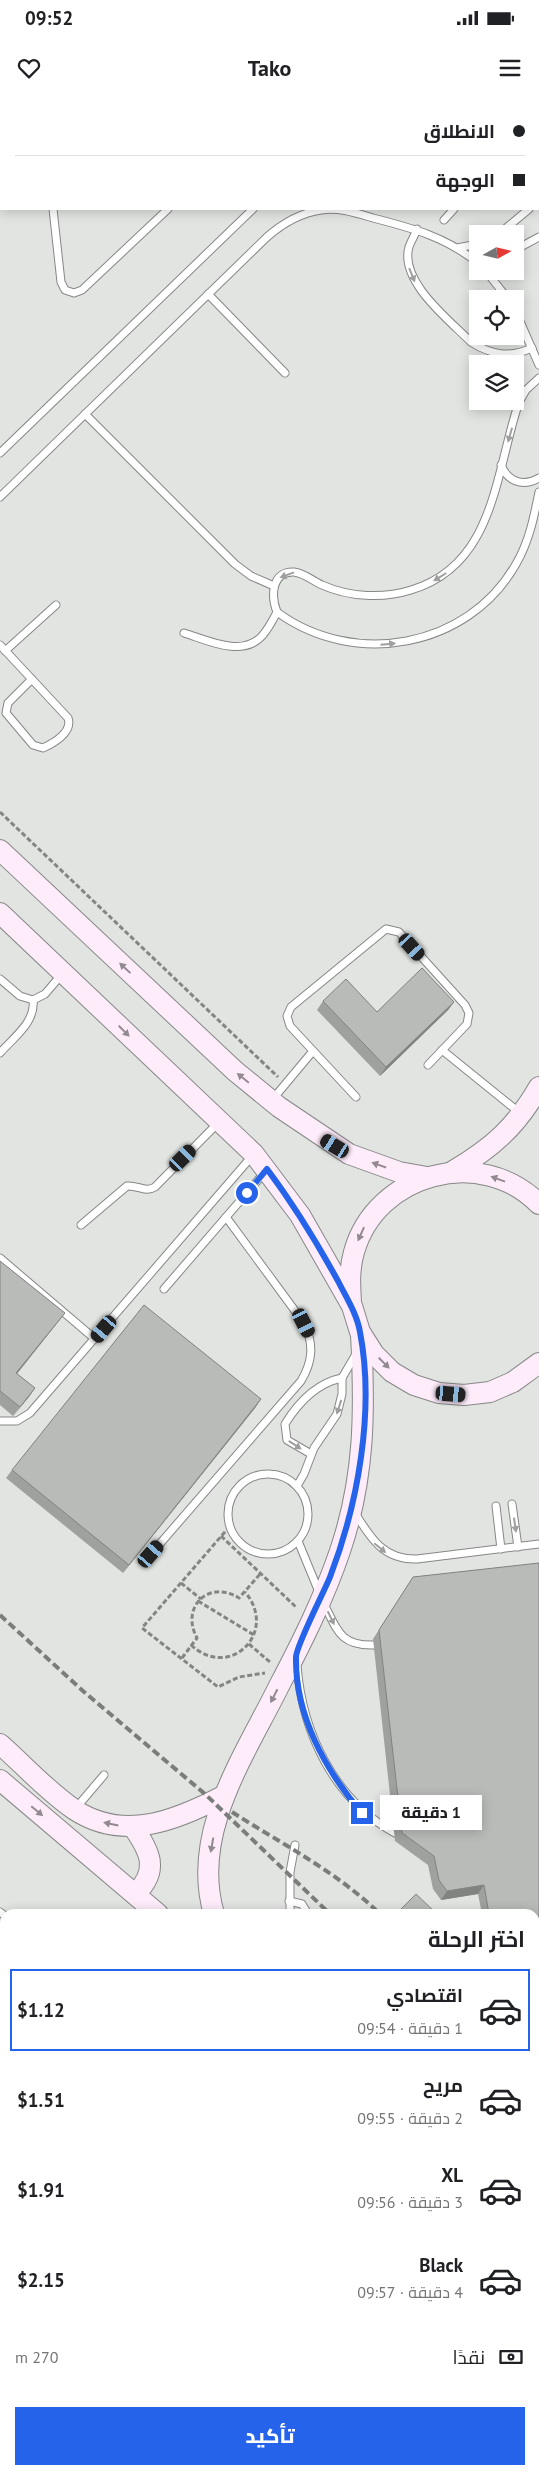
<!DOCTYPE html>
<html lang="ar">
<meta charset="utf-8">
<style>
body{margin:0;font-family:"PT Sans",Cairo,sans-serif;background:#f2f2f2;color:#202124;direction:rtl;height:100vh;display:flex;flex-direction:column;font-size:19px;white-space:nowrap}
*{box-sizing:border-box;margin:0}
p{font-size:16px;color:#757577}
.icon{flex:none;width:28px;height:28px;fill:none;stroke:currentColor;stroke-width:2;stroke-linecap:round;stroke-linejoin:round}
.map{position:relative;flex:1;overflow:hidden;direction:ltr}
.side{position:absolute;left:0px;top:1809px;width:540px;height:566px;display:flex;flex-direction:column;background:#fff;border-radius:15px 15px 0 0;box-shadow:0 2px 12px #0003;direction:rtl}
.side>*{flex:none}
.hud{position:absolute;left:0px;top:0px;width:540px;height:110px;box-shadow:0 2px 12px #0003;direction:rtl;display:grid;align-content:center;height:110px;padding:0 15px;background:#fff}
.needle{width:32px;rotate:82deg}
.fabs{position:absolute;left:469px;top:125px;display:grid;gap:10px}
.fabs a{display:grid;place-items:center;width:55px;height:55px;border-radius:0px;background:#fff;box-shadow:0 2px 12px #0003;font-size:25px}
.end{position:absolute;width:22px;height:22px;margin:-11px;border:6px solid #2563eb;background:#fff;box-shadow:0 0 0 2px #fff}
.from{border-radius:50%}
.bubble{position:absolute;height:35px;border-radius:0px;background:#fff;box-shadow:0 2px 12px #0003;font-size:16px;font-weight:800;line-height:35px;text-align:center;direction:rtl}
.car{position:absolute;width:15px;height:30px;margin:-15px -8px;border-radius:6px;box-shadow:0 0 4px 1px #0007;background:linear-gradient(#222 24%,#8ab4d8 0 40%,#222 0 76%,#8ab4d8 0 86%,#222 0)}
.hud b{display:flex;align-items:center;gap:18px;height:48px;font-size:19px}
.hud b+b{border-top:1px solid #e0e0e0}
.hud i{width:12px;height:12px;background:#202124}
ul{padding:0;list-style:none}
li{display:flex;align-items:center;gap:15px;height:82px;margin:0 10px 8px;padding:0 5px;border:2px solid transparent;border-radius:0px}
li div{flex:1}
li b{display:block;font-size:19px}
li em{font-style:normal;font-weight:800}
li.on{border-color:#2563eb}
li>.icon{width:45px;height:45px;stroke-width:1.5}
h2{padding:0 15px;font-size:22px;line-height:60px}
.pay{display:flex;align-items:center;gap:12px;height:55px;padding:0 15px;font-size:19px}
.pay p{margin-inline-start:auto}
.cta{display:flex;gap:10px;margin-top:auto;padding:10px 15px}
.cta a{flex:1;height:58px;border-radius:0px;background:#2563eb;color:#fff;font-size:20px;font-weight:800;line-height:58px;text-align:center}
.status{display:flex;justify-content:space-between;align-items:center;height:35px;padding:0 25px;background:#fff;direction:ltr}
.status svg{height:14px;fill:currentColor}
header{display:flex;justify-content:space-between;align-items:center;height:65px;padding:0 15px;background:#fff;font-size:22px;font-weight:800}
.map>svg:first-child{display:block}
</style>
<div class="status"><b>09:52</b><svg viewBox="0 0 49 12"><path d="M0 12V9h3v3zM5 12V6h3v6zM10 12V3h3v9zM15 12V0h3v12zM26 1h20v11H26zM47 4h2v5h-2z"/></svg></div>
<header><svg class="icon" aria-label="menu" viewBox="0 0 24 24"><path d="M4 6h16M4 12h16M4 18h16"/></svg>Tako<svg class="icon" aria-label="heart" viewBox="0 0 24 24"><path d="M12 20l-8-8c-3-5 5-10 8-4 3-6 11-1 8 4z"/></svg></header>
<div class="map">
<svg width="539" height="2374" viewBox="0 0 539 2374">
<rect width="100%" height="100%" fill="#e1e4e1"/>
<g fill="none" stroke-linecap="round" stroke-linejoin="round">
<g stroke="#aeb0ae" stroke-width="49">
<path d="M0,2332l5,3"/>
<path d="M75,2374l5,-4"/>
</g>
<g stroke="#858885" stroke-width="9">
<g id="lane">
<path d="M40,0v1"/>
<path d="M179,0v1"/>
<path d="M346,0l1,1"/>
<path d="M481,0v1"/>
<path d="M516,0l1,1"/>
<path d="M281,1l1,-1"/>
<path d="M365,1l1,-1"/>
<path d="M53,109l8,73 4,8 9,3 8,-3 86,-81"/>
<path d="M444,120l10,-11"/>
<path d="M417,129c-2,6 -6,12 -8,18 -10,34 40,73 62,95 20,13 39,16 61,6"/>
<path d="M499,134l30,-25"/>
<path d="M457,148l21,-4"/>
<path d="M515,150l24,-13"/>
<path d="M486,171l22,28"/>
<path d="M208,194l77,79"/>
<path d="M515,210l24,55"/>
<path d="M539,278l-13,12 -7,12c-24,71 -24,163 -108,188 -28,9 -62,7 -89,-5 -9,-4 -18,-12 -28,-13 -23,-1 -23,25 -17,40 76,56 191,37 239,-48 13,-22 18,-47 23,-72"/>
<path d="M85,314l150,150 16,12 23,10"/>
<path d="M0,353l253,-244"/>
<path d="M501,365c7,17 22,22 38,13"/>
<path d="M0,397l267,-260c16,-14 33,-24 54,-27 18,-3 35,3 52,8 39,10 73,19 105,45"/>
<path d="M184,533c23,7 58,25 78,3 6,-7 11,-16 15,-24"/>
<path d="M0,545l68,73c5,14 -14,25 -25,30l-10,-3 -27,-32 2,-10 24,-24"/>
<path d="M5,551l51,-46"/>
<path d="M0,879l20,17 13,4 12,-6 17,-20"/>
<path d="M442,950l78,63"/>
<path d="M0,953c13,-15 36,-31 33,-53"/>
<path d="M356,997l-66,-71 -3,-10 4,-9 95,-78 13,3 66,73 4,8 -2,11 -39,41"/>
<path d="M272,1000l41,-49"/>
<path d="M81,1125l46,-39c11,-1 18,7 28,1l63,-64"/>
<path d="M0,1158l95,81"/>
<path d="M164,1189l101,-117"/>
<path d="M0,1321h17l13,-8 223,-258"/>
<path d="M311,1354l-24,-14 -2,-16c13,-21 32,-41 57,-46"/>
<circle cx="268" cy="1414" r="40"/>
<path d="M297,1386l7,-12 10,-26 23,-34 5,-20v-16l14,-24"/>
<path d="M512,1404l6,43"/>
<path d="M496,1406l5,43"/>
<path d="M355,1413c16,26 29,47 62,46l122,-15"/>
<path d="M298,1441l21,51"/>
<path d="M151,1454l150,-173c12,-20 13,-37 3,-58l-78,-106"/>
<path d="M323,1502c14,27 16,44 51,43"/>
<path d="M297,1565c5,67 37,135 98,168"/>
<path d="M76,1708l28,-33"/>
<path d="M289,1801l13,3 6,10"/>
<path d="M0,1812l5,4"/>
<path d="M290,1814v-42l5,-27"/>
<path d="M535,2055l4,3"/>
<path d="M245,2374l4,-4"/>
<path d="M292,2374l4,-4"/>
</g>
</g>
<g stroke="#858885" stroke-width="22">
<g id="secondary">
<path d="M0,750l235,221 44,36 70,47 50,18 28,5"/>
<path d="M0,813l254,241 46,61 52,91 8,26 14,22 18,18 22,13 25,8 25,2 26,-3 23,-10 26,-19"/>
<path d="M453,1071c39,-23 63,-44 86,-84"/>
<path d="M351,1202c-1,-17 -2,-33 3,-50 22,-79 127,-107 185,-48"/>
<path d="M0,1644c24,21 48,48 75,66 49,32 102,10 148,-14"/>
<path d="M0,1680l158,134"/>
<path d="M133,1727c17,24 27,44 2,67"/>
<path d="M214,1814c-24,-81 31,-159 65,-228 23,-44 45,-88 61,-135 25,-74 25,-140 21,-217"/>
<path d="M535,2099l4,1"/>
<path d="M535,2141l4,3"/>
</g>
</g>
<g stroke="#848684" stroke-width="3" stroke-dasharray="5 2.5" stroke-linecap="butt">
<path d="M0,712l278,265"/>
<path d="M230,1426l-88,102 76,59 21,-10 26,-4"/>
<path d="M221,1436l75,71"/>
<path d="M181,1483l20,16"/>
<path d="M198,1501l56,34"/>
<path d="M249,1544l22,19"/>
<path d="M191,1545c39,36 88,-13 54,-53"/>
<path d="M182,1558l15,-20c-17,-31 12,-59 42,-40l22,-25"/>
</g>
<use href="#lane" stroke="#fff" stroke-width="7"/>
<use href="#secondary" stroke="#feecfb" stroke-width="20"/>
<g stroke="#7b7d7b" stroke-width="4" stroke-dasharray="8 4" stroke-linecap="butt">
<path d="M0,1515l83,76 122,103 125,120"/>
<path d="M232,1712c50,32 105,60 148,102"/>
</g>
</g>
<g fill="#9ea19e">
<path d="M323,901l54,11 77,-10 -6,8 -68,66 -63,-66z"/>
<path d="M0,1161l65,52 -7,9 -41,52 18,14 -22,28 -13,-11z"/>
<path d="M261,1299l-6,9 -132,165 -117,-95 6,-8z"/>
<path d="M539,1463v433l-2,-7 -2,-2v-73h-53l-4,-20 -37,6 -8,-11 -5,-24 -33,-24 -22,-202 40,-62z"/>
<path d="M535,1908l4,4v115l-4,-4z"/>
</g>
<g fill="#818381">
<path d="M454,902l-6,8 -68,66 6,-9z"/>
<path d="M65,1213l-7,9 -48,60 6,-9z"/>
<path d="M35,1288l-6,9 -16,19 7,-9z"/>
<path d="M261,1299l-6,9 -132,165 6,-8z"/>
<path d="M484,1785l-6,9 -37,6 6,-9z"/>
</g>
<g fill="#b8bbb8" stroke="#818381">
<path d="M422,868l32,34 -68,65 -63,-66 23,-22 31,33z"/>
<path d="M0,1161l65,52 -49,60 19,15 -15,19 -20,-16z"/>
<path d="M144,1205l117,94 -132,166 -117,-95z"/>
<path d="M539,1463v414l-4,-4v-59h-46l-5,-29 -37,6 -8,-11 -5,-24 -32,-23 -23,-203 34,-53z"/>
<path d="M416,1794l21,20h-41z"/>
<path d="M535,1908l4,4v100l-4,-4z"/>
<path d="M535,2211l4,3v160h-235l3,-4h228z"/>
</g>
<defs><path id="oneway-solid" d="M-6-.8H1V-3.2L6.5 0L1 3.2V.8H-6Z" transform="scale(1.25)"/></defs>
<g fill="#9f9f9f">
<use href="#oneway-solid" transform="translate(412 175) rotate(68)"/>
<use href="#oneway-solid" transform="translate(510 335) rotate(106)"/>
<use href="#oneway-solid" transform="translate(287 475) rotate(160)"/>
<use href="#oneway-solid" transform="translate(440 477) rotate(148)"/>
<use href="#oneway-solid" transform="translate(388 544) rotate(-5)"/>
<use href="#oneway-solid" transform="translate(339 1307) rotate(108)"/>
<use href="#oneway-solid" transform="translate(295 1345) rotate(33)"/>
<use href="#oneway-solid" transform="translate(515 1425) rotate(82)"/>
<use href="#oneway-solid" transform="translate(380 1448) rotate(39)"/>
<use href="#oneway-solid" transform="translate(331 1518) rotate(64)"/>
</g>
<g fill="#928991">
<use href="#oneway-solid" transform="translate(125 868) rotate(-137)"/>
<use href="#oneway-solid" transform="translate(124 931) rotate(45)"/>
<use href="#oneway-solid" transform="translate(243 978) rotate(-141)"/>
<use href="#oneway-solid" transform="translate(379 1065) rotate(-161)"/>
<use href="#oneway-solid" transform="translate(498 1079) rotate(-160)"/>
<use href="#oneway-solid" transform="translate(361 1134) rotate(114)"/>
<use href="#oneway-solid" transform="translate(384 1263) rotate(45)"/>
<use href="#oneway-solid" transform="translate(274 1596) rotate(117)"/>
<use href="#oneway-solid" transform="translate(37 1711) rotate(40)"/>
<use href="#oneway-solid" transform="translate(111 1724) rotate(-168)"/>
<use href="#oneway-solid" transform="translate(212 1745) rotate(100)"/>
</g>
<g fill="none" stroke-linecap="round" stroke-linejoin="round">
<path stroke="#2563eb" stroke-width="6" d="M247,1093l20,-24c27,36 49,72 71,112 8,16 19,33 22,51 15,78 -2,172 -30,245 -6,15 -34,69 -34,80 -1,58 29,113 66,156"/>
</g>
</svg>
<div class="fabs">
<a><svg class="needle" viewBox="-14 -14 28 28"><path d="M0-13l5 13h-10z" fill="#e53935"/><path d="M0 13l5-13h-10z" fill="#757577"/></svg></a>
<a><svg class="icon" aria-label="locate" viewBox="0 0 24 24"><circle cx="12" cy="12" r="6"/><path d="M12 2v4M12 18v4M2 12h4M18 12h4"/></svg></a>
<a><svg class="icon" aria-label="layers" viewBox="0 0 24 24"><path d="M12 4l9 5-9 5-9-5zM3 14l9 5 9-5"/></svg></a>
</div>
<i class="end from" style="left:247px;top:1093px"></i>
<i class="end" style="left:362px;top:1713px"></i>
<div class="bubble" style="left:380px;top:1695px;width:102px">1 دقيقة</div>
<i class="car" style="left:412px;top:847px;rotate:138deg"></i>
<i class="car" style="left:335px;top:1046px;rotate:301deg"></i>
<i class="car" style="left:183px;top:1058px;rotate:45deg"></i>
<i class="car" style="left:304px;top:1223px;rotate:153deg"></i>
<i class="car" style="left:104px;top:1229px;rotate:220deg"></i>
<i class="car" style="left:451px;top:1294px;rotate:95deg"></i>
<i class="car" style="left:151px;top:1454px;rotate:41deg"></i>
<div class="hud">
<b><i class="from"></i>الانطلاق</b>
<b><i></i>الوجهة</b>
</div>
<section class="side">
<h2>اختر الرحلة</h2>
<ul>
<li class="on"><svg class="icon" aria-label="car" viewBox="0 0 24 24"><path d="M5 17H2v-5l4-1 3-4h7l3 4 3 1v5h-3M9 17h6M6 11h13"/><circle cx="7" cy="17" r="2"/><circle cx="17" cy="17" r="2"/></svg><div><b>اقتصادي</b><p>1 دقيقة · 09:54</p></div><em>$1.12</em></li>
<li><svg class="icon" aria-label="car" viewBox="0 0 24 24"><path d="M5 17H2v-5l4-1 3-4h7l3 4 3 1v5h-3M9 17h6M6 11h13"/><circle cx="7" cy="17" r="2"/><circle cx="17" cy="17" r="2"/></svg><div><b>مريح</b><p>2 دقيقة · 09:55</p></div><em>$1.51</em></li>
<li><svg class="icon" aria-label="car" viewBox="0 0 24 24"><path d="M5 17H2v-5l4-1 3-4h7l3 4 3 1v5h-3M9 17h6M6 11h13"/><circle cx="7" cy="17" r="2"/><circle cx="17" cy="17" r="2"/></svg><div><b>XL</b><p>3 دقيقة · 09:56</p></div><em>$1.91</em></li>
<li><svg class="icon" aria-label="car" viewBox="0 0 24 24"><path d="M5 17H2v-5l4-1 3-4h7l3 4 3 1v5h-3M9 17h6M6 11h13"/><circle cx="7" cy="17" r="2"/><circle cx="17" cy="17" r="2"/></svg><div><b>Black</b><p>4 دقيقة · 09:57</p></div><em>$2.15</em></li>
</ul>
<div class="pay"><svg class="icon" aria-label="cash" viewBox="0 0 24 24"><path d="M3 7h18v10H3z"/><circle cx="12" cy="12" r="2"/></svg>نقدًا<p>270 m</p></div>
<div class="cta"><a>تأكيد</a></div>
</section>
</div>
